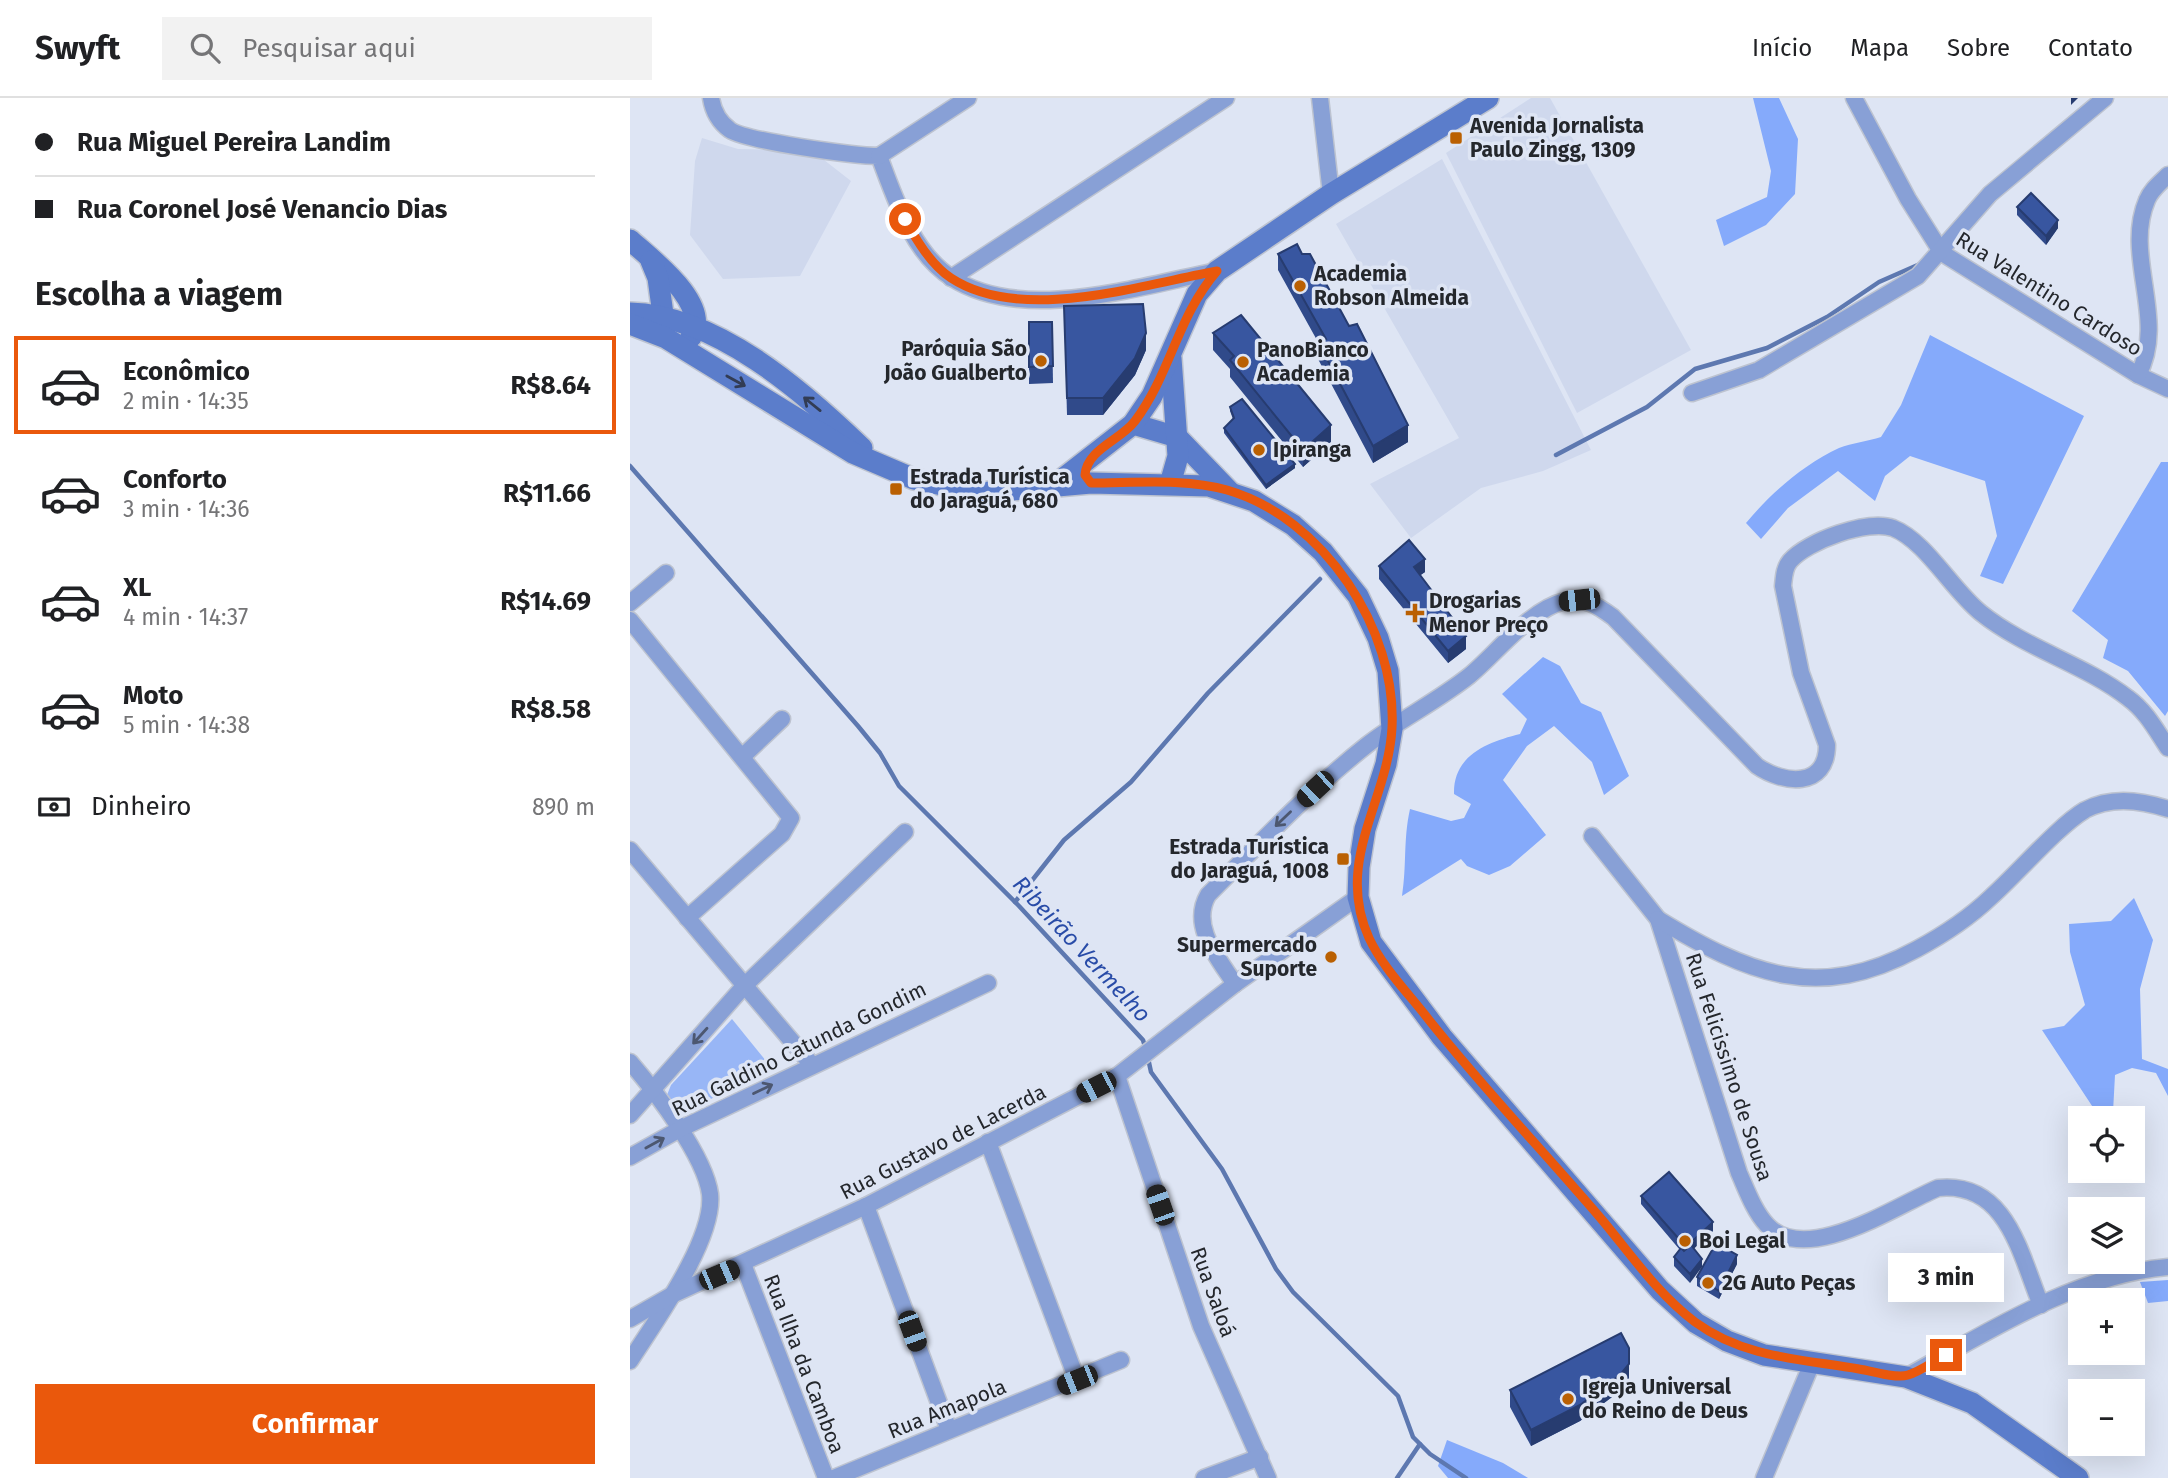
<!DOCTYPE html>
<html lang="pt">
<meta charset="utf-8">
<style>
body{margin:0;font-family:"Fira Sans",sans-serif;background:#f2f2f2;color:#202124;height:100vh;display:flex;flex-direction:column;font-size:26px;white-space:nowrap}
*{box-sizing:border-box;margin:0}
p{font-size:23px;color:#757577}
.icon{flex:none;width:38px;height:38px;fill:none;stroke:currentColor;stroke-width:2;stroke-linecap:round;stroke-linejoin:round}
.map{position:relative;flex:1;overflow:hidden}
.sheet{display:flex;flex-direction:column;background:#fff;width:630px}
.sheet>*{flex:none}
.top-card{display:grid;align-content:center;height:154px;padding:0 35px;background:#fff}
.controls{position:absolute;left:1438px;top:1008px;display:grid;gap:14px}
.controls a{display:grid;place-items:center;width:77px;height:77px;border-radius:0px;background:#fff;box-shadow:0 7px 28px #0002;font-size:35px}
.end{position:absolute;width:32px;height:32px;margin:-16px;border:9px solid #ea580c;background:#fff;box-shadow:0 0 0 4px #fff}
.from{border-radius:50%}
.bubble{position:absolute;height:49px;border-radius:0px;background:#fff;box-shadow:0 7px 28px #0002;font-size:23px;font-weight:700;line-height:49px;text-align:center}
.car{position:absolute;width:21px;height:42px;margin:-21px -10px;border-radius:9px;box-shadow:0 0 5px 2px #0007;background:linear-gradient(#222 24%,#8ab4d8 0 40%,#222 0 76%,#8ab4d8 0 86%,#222 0)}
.top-card b{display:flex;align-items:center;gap:24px;height:66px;font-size:26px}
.top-card b+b{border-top:2px solid #e0e0e0}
.top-card i{width:18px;height:18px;background:#202124}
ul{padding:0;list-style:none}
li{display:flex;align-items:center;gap:21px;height:98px;margin:0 14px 10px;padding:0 21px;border:4px solid transparent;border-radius:0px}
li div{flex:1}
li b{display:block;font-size:26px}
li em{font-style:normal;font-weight:700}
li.active{border-color:#ea580c}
li>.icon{width:63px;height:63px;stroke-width:1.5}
h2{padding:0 35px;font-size:32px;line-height:84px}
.pay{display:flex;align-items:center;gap:18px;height:77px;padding:0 35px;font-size:26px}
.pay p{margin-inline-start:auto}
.button{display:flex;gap:14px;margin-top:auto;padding:14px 35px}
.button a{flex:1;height:80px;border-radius:0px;background:#ea580c;color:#fff;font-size:28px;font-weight:700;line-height:80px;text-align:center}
header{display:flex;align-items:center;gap:42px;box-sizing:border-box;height:98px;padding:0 35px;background:#fff;border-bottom:2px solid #e0e0e0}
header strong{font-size:33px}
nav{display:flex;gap:38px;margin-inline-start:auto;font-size:24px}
.search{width:490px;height:63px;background:#f2f2f2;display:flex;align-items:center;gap:18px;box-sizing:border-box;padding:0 24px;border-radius:0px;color:#757577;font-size:26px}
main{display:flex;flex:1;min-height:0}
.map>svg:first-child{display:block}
</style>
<header>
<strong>Swyft</strong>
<div class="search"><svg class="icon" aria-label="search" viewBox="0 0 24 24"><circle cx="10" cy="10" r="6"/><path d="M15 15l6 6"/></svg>Pesquisar aqui</div>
<nav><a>Início</a><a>Mapa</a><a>Sobre</a><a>Contato</a></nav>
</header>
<main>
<section class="sheet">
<div class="top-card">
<b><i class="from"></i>Rua Miguel Pereira Landim</b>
<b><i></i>Rua Coronel José Venancio Dias</b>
</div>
<h2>Escolha a viagem</h2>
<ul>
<li class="active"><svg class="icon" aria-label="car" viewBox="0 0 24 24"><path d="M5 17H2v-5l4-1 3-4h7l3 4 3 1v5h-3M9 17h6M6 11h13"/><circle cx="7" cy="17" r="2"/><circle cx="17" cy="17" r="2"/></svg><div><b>Econômico</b><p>2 min · 14:35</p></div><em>R$8.64</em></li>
<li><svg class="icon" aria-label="car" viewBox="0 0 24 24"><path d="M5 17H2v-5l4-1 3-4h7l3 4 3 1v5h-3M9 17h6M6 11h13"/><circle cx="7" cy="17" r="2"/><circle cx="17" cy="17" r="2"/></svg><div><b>Conforto</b><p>3 min · 14:36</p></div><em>R$11.66</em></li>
<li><svg class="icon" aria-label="car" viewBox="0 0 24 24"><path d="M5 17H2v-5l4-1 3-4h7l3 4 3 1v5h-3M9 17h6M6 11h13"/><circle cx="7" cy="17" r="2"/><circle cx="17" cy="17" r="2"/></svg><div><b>XL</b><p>4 min · 14:37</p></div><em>R$14.69</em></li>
<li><svg class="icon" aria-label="car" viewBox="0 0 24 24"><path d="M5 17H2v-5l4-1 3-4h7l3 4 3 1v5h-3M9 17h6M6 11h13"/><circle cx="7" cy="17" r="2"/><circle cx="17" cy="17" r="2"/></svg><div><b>Moto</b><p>5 min · 14:38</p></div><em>R$8.58</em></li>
</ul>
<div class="pay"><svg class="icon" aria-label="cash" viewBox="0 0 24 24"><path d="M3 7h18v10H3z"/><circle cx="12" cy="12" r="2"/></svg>Dinheiro<p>890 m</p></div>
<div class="button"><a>Confirmar</a></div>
</section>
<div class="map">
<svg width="1538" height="1380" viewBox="0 0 1538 1380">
<rect width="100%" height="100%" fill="#dee5f4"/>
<g fill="#cfd8ed">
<path d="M901,0h19l141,252 -114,63 -131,-260z"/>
<path d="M72,40l36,11 57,1 24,6 32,25 -51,95 -77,3 -33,-44 5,-74z"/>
<path d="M812,61l149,291 -48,21 -62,17 -70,50 -41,-54 89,-46 -123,-214z"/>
</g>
<path fill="#98b6f6" d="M102,921l38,47 -84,47 -16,-8 -3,-10 4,-10z"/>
<g fill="#85aafb">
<path d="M1123,0h26l19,41 -3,55 -29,31 -42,21 -8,-26 51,-23 4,-26z"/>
<path d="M1300,237l154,81 -81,168 -23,-8 17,-40 -12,-55 -75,-25 -25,20 -10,25 -37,-30 -50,37 -27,31 -15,-16c25,-30 57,-58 93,-75 13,-5 29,-7 42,-11l20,-32z"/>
<path d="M1531,364h7v249l-3,5 -37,-45 -25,-13 5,-18 -36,-29z"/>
<path d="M913,559l17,9 21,37 20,9 28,64 -25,19 -12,-33 -38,-36 -27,20 -24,34 43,55 -36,31 -21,9 -22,-9 -6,-7 -59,37c5,-32 1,-55 8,-87l41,12 13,-3 7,-14 -17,-10c-1,-39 34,-52 66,-60l7,-15 -25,-25z"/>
<path d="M1504,800l19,42 -13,49 2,70 26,10v27l-12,-23 -24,-5 -17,7 -2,37 -13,6 -58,-88 22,-4 21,-21 -15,-53 -1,-28 42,-3z"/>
<path d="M1538,1182v21l-20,2 -8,-21z"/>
<path d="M817,1342l56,23 25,15h-80l-10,-12z"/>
</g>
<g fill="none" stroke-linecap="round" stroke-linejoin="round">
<g stroke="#5d78b0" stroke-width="4.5">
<path d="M926,357l91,-48 48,-38 72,-21 60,-31 52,-35 41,-18"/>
<path d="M0,368l228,260 22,27 19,33 120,120 124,134 3,10"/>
<path d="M385,804l49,-62 67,-58 77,-89 112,-114"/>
<path d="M518,960l3,14 71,97 54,100 17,23 105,104 15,41 17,17 36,24"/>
<path d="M767,1380l23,-34"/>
</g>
<g stroke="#bdc3d0" stroke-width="19">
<g id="street">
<path d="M81,0c2,13 8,24 19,32 16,11 125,26 149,26 16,42 33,97 73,122 72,46 187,8 265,-7"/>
<path d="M690,0l11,96"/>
<path d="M1224,0l54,101 34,54 196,122 30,14"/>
<path d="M249,58l89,-58"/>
<path d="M321,180l275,-180"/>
<path d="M1508,277c30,-55 -15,-119 9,-175 4,-10 13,-17 21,-25"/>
<path d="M1062,295l67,-23 159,-94 72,-82 115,-96"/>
<path d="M0,505l36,-30"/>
<path d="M0,522l161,198 -9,16 -95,84"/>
<path d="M112,659l40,-38"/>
<path d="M962,738l66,83 81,254c8,18 15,38 28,52 39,42 130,-20 171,-37 69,-7 82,66 103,117"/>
<path d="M0,752l182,215"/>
<path d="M1028,821c90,55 160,84 259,30 26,-14 52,-31 74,-52 26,-23 67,-71 94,-87 26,-14 56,-10 83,-1"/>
<path d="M605,886c-17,-26 -45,-58 -27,-89 52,-52 102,-105 159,-150 32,-25 69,-43 102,-69 27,-22 61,-67 96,-75 20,-4 33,5 48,16l144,149c26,18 70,23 70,-21l-26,-72 -18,-87c1,-9 1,-18 7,-25 17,-20 78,-42 103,-33 33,13 59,62 88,85 45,36 103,51 147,85 18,13 28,32 40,50"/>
<path d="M0,964c25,29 75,94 80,132 5,46 -56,129 -80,167"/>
<path d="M487,978l84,250 67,152"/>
<path d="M0,1017l115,-130 160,-153"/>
<path d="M358,1044l89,238"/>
<path d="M0,1059l50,-28 308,-146"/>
<path d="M236,1108l83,224"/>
<path d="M113,1166l83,214"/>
<path d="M0,1221l42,-24 194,-89 251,-130 118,-92 123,-87"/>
<path d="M1276,1279c80,-44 169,-102 262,-110"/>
<path d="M204,1380l287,-118"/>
<path d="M574,1380l56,-21"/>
<path d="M1134,1380l48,-115"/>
</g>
</g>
<g stroke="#bdc3d0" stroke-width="24">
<g id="secondary">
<path d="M0,142c22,20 82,64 61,97"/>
<path d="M21,163l7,17 7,51"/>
<path d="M0,215c86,2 173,78 232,135"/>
<path d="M0,226l36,14 187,115 61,26 66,14 111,-10 118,3 45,15 39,24 30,27 35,44 20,42 10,33 4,58 -6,35 -21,65 -6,38 -1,30 13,45 71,95 218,253 36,33 31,18 37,14 142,22 66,26 106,75"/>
<path d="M503,326l44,13 52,54"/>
<path d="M540,386l8,-28 -7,-98"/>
<path d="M421,390l82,-64 19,-28 45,-102 20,-23 114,-77 157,-96"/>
</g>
</g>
<use href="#street" stroke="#88a0d6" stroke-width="16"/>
<use href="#secondary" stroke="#5b7dcb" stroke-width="21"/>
</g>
<g fill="#304a8a">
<path d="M1387,109l41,21 -12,17 -29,-30z"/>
<path d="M648,156l130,188 -35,21 -55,-104v-17l-40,-72z"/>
<path d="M434,208l82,44 -11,25 -32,40h-36z"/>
<path d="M399,224h23l1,61 -24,1z"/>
<path d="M583,235l118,109 -28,25 -73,-90v-8l-17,-19z"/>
<path d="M600,309l65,61 -29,21 -42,-56v-5l9,-9 -3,-8z"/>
<path d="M749,468l46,6 -5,3 46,74 -18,14 -69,-84z"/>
<path d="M1011,1098l72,35 -19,17 -4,35 -16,-17v-9l6,-7 -39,-46z"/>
<path d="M1107,1166l-18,35 -22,-13v-9z"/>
<path d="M999,1283l-9,10 -40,30 -49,25 -21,-39v-17z"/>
</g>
<g fill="#273c70">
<path d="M1441,0h7l-7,7z"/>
<path d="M1428,122v8l-12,17v-9z"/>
<path d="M516,235v17l-11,25 -32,40v-17z"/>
<path d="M701,327v17l-28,25v-17z"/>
<path d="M778,327v17l-35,21v-17z"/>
<path d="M665,366v4l-29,21v-4z"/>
<path d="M795,461v13l-11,8v-13z"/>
<path d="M836,538v13l-18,14v-12z"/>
<path d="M1083,1124v9l-27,25v-9z"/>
<path d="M1107,1157v9l-18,35v-8z"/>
<path d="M1072,1161v8l-12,16v-9z"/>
<path d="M999,1266v17l-9,10 -40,30 -49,25v-16z"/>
</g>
<g fill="#3856a0" stroke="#273c70" stroke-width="2">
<path d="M1401,95l27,27 -12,16 -29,-29z"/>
<path d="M667,146l5,10h8l39,72 8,-2 51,101 -35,21 -55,-104 8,-3 -48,-85z"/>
<path d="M513,206l3,29 -11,25 -32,40h-36l-3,-92z"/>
<path d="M611,217l90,110 -28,25 -73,-90 4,-4 -21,-23z"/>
<path d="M399,224h23l1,44 -24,1z"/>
<path d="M612,301l53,65 -29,21 -42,-57 10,-10 -4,-11z"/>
<path d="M779,442l16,19 -11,8 52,69 -18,15 -69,-85z"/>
<path d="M1039,1074l44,50 -27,25 -45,-51z"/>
<path d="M1086,1145l21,12 -18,36 -22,-14z"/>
<path d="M1061,1147l11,14 -12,15 -16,-17 7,-9 3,3z"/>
<path d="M991,1235l8,15v16l-9,11 -40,30 -49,25 -21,-40z"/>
</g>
<defs><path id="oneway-shaft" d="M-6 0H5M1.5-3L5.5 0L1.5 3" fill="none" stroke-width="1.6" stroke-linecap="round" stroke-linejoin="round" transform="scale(1.75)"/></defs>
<g stroke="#323c54">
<use href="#oneway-shaft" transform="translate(106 283) rotate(29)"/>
<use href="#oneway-shaft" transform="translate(182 306) rotate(-141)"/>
</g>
<g stroke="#4c5770">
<use href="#oneway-shaft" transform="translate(653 721) rotate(136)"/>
<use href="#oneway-shaft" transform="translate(70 938) rotate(132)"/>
<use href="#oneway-shaft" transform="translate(133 991) rotate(-26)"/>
<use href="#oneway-shaft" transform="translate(25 1045) rotate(-29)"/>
</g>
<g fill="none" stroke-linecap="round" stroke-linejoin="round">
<path stroke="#ea580c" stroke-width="9" d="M275,121c11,21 26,46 46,59 70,46 190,7 266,-7 -40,46 -46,102 -82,150 -14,19 -48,28 -50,54l6,8c44,0 94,-5 136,7 97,28 170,140 165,238 -4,73 -58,133 -23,210 14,30 40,56 60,82 55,69 116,133 174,201 29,35 55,73 92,101 49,36 106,37 164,47 14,2 36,10 49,6 13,-4 26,-14 38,-20"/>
</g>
<g fill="#ba6002" stroke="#dee5f4" stroke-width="2.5">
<rect x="819" y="33" width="14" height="14" rx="3.5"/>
<circle cx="670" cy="188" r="7"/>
<circle cx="411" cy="263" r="7"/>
<circle cx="613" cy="264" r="7"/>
<circle cx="629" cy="352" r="7"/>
<rect x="259" y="384" width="14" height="14" rx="3.5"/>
<path d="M781.5 504.5h7v7h7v7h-7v7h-7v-7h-7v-7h7z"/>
<rect x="706" y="754" width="14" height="14" rx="3.5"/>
<circle cx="701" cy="859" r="7"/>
<circle cx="1055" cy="1143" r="7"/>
<circle cx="1078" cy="1185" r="7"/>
<circle cx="938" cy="1301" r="7"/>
</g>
<g text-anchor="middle" stroke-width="7" stroke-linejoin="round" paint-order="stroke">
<g font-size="21" font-weight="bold" fill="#24272c" stroke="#dee5f4" text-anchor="start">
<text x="840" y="35">Avenida Jornalista<tspan x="840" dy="24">Paulo Zingg, 1309</tspan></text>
<text x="684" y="183">Academia<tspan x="684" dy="24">Robson Almeida</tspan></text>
<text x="397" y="258" text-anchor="end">Paróquia São<tspan x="397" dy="24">João Gualberto</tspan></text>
<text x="627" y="259">PanoBianco<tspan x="627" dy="24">Academia</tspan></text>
<text x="643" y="359">Ipiranga</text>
<text x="280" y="386">Estrada Turística<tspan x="280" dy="24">do Jaraguá, 680</tspan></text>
<text x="799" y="510">Drogarias<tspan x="799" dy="24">Menor Preço</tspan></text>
<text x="699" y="756" text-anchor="end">Estrada Turística<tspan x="699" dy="24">do Jaraguá, 1008</tspan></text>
<text x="687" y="854" text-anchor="end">Supermercado<tspan x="687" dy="24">Suporte</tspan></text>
<text x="1069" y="1150">Boi Legal</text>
<text x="1092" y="1192">2G Auto Peças</text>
<text x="952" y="1296">Igreja Universal<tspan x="952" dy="24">do Reino de Deus</tspan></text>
</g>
<g font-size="21" fill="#24272c" stroke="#dee5f4">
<text transform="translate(1419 196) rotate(32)" y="7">Rua Valentino Cardoso</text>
<text transform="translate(169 951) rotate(-26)" y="7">Rua Galdino Catunda Gondim</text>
<text transform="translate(1099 969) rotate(72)" y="7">Rua Felicissimo de Sousa</text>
<text transform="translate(313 1044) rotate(-27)" y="7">Rua Gustavo de Lacerda</text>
<text transform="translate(583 1194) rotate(70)" y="7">Rua Saloá</text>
<text transform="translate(174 1266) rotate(69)" y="7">Rua Ilha da Camboa</text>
<text transform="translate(317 1311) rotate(-22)" y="7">Rua Amapola</text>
</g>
<g font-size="23" font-style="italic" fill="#294ca8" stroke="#dee5f4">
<text transform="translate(452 851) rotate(47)" y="8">Ribeirão Vermelho</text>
</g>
</g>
</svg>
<div class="controls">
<a><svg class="icon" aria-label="locate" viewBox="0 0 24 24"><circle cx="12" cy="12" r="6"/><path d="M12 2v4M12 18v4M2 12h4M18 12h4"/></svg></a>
<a><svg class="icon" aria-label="layers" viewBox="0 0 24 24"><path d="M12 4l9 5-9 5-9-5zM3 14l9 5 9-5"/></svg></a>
<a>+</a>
<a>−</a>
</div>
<i class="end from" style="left:275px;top:121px"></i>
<i class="end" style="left:1316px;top:1257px"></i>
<div class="bubble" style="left:1258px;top:1155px;width:116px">3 min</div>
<i class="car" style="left:949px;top:502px;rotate:264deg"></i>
<i class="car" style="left:685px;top:691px;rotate:227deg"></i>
<i class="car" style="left:466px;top:989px;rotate:243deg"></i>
<i class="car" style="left:530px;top:1107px;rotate:341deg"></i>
<i class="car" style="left:89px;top:1177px;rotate:67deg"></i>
<i class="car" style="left:282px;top:1233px;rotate:160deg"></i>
<i class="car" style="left:447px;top:1282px;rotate:248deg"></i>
</div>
</main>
